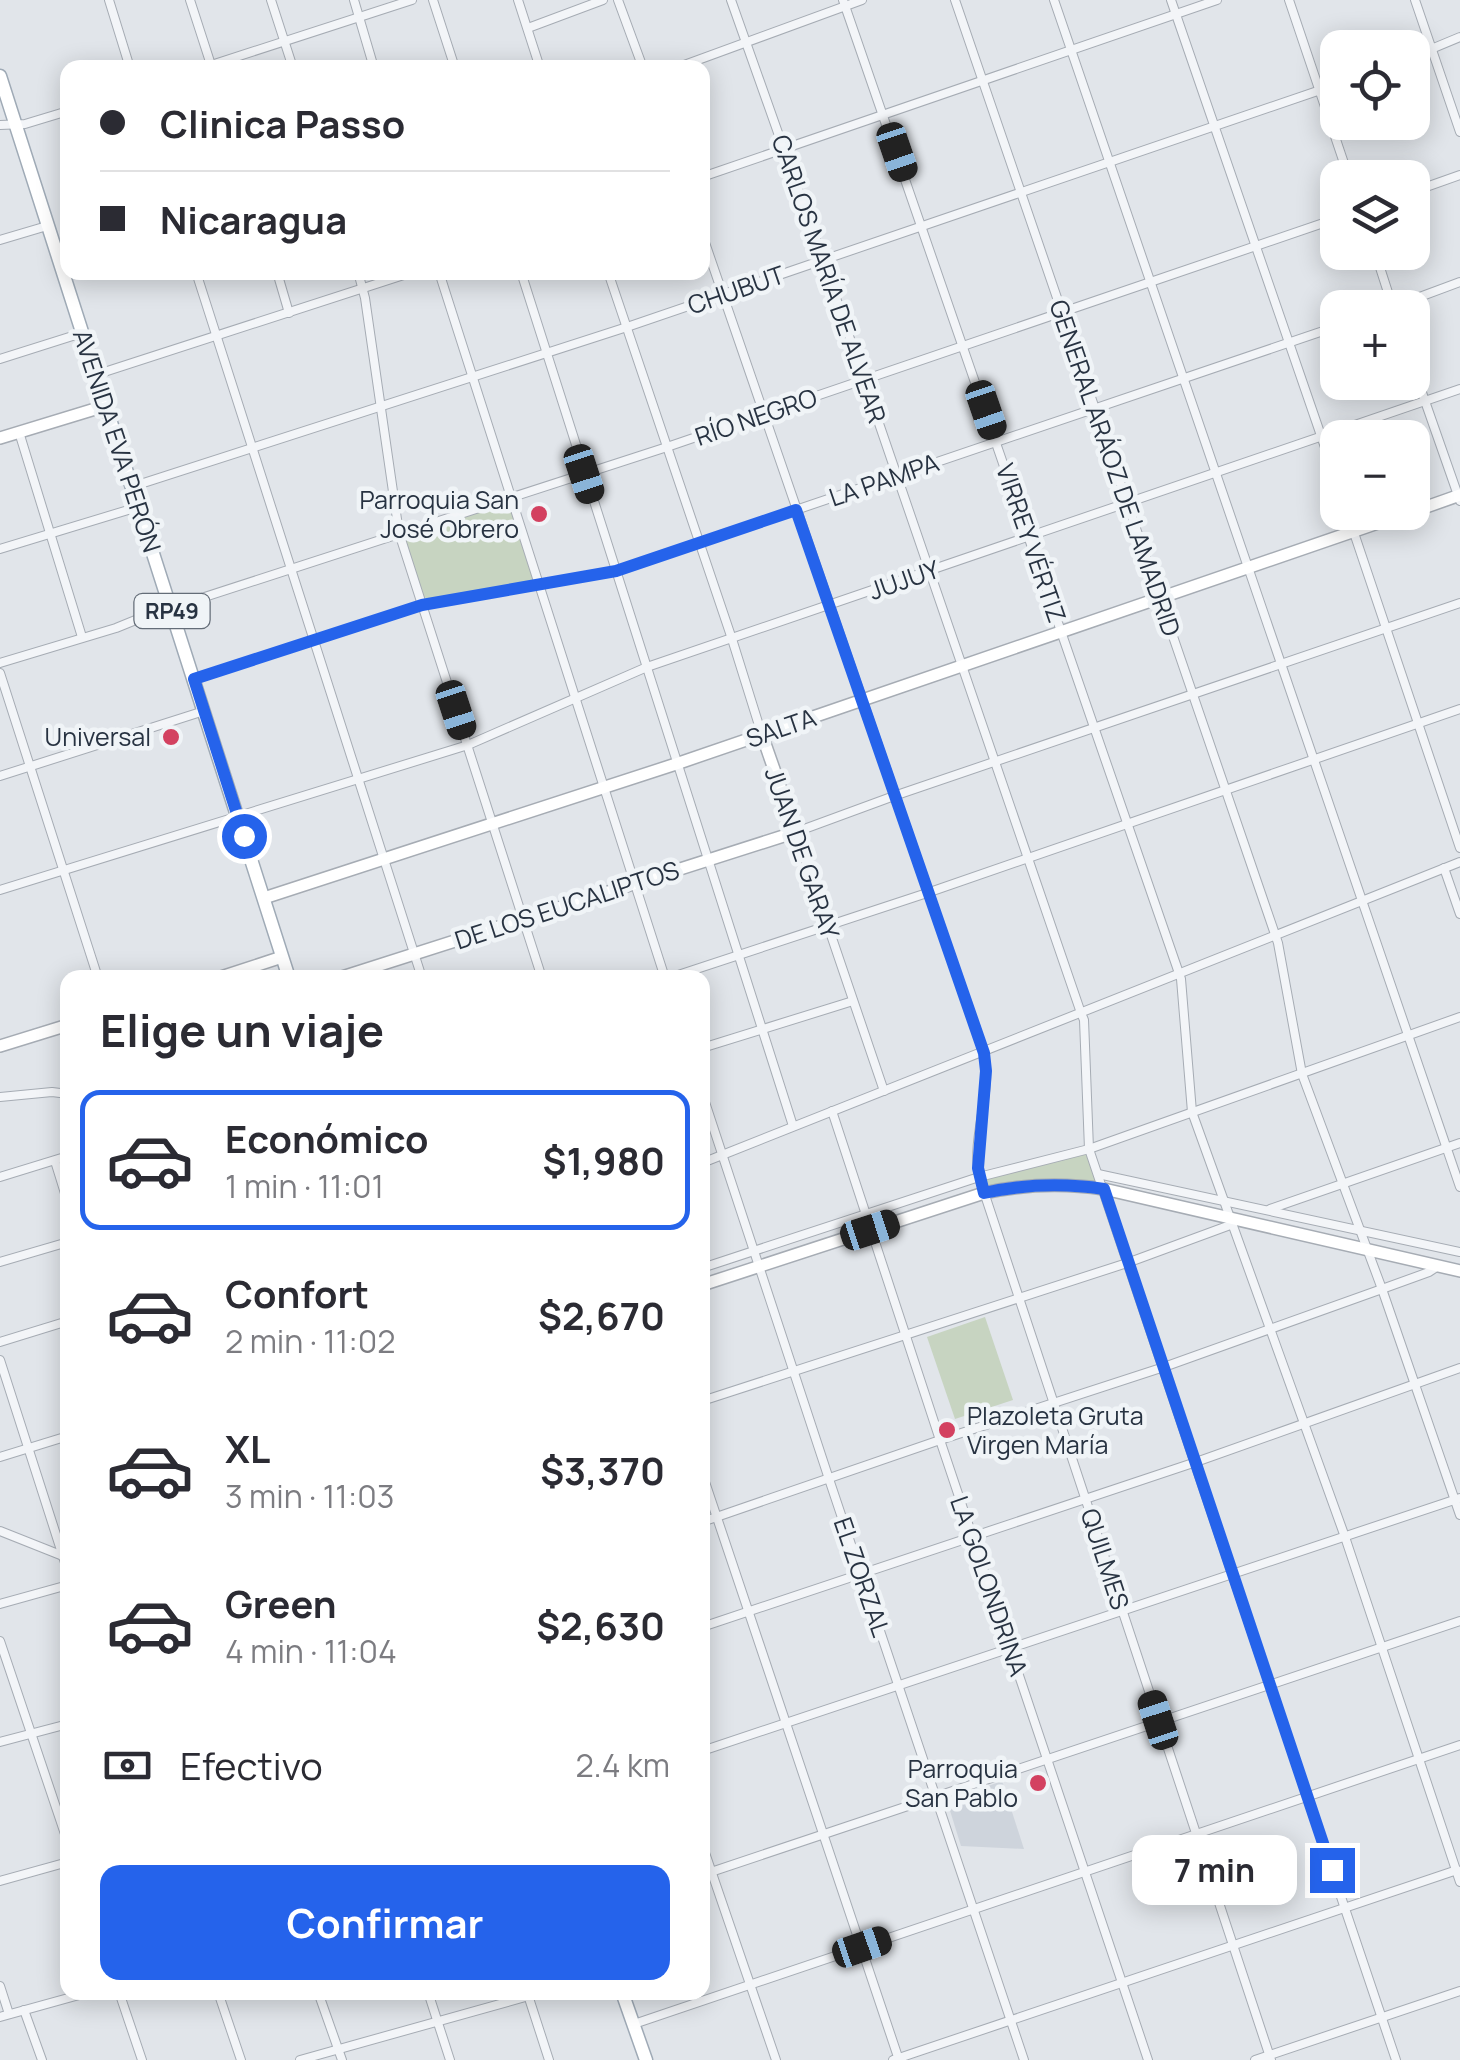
<!DOCTYPE html>
<html lang="es">
<meta charset="utf-8">
<style>
body{margin:0;font-family:Manrope,sans-serif;background:#f7f7f7;color:#2b2b33;height:100vh;display:flex;flex-direction:column;font-size:38px;white-space:nowrap}
*{box-sizing:border-box;margin:0}
p{font-size:32px;color:#7c7c81}
.icon{flex:none;width:55px;height:55px;fill:none;stroke:currentColor;stroke-width:2;stroke-linecap:round;stroke-linejoin:round}
.map{position:relative;flex:1;overflow:hidden}
.side{position:absolute;left:60px;top:970px;width:650px;height:1030px;display:flex;flex-direction:column;background:#fff;border-radius:20px;box-shadow:0 5px 25px #0003}
.side>*{flex:none}
.banner{position:absolute;left:60px;top:60px;width:650px;height:220px;border-radius:20px;box-shadow:0 5px 25px #0003;display:grid;align-content:center;height:220px;padding:0 40px;background:#fff}
.buttons{position:absolute;left:1320px;top:30px;display:grid;gap:20px}
.buttons a{display:grid;place-items:center;width:110px;height:110px;border-radius:20px;background:#fff;box-shadow:0 5px 25px #0003;font-size:50px}
.end{position:absolute;width:45px;height:45px;margin:-22px;border:12px solid #2563eb;background:#fff;box-shadow:0 0 0 5px #fff}
.from{border-radius:50%}
.bubble{position:absolute;height:70px;border-radius:20px;background:#fff;box-shadow:0 5px 25px #0003;font-size:32px;font-weight:700;line-height:70px;text-align:center}
.car{position:absolute;width:30px;height:60px;margin:-30px -15px;border-radius:12px;box-shadow:0 0 8px 2px #0007;background:linear-gradient(#222 24%,#8ab4d8 0 40%,#222 0 76%,#8ab4d8 0 86%,#222 0)}
.banner b{display:flex;align-items:center;gap:35px;height:95px;font-size:38px}
.banner b+b{border-top:2px solid #e1e1e2}
.banner i{width:25px;height:25px;background:#2b2b33}
ul{padding:0;list-style:none}
li{display:flex;align-items:center;gap:30px;height:140px;margin:0 20px 15px;padding:0 20px;border:5px solid transparent;border-radius:20px}
li div{flex:1}
li b{display:block;font-size:38px}
li em{font-style:normal;font-weight:700}
li.active{border-color:#2563eb}
li>.icon{width:90px;height:90px;stroke-width:1.5}
h2{padding:0 40px;font-size:45px;line-height:120px}
.pay{display:flex;align-items:center;gap:25px;height:110px;padding:0 40px;font-size:38px}
.pay p{margin-inline-start:auto}
.primary-button{display:flex;gap:20px;margin-top:auto;padding:20px 40px}
.primary-button a{flex:1;height:115px;border-radius:20px;background:#2563eb;color:#fff;font-size:40px;font-weight:700;line-height:115px;text-align:center}
.map>svg:first-child{display:block}
</style>
<div class="map">
<svg width="1460" height="2060" viewBox="0 0 1460 2060">
<rect width="100%" height="100%" fill="#e1e5ea"/>
<path fill="#ced4dc" d="M1002,1781l22,68 -63,-3 -14,-45z"/>
<g fill="#c7d4c1">
<path d="M504,503l6,4 23,73 -4,3 -99,17 -6,-3 -18,-55 3,-7z"/>
<path d="M1087,1153l11,29 -112,7 -4,-11z"/>
<path d="M985,1317l28,83 -58,19 -28,-82z"/>
</g>
<g fill="none" stroke-linecap="round" stroke-linejoin="round">
<g stroke="#a6acb4" stroke-width="10">
<g id="street">
<path d="M109,0l21,68"/>
<path d="M190,0l22,68"/>
<path d="M271,0l22,68"/>
<path d="M354,0l20,68"/>
<path d="M433,0l22,68"/>
<path d="M518,0l22,68"/>
<path d="M618,0l25,68"/>
<path d="M731,0l92,260 258,753 3,7 5,129 307,911"/>
<path d="M843,0l338,979 11,133 153,425 115,345"/>
<path d="M955,0l323,943 24,131 80,215 78,226"/>
<path d="M1054,0l406,1187"/>
<path d="M1171,0l167,485"/>
<path d="M1289,0l60,178"/>
<path d="M1415,0l45,132"/>
<path d="M528,28l75,-28"/>
<path d="M1412,57l48,-20"/>
<path d="M202,68l210,-68"/>
<path d="M676,68l186,-68"/>
<path d="M0,125l25,-1 43,-13"/>
<path d="M702,177l515,-177"/>
<path d="M1412,192l48,-17"/>
<path d="M702,234l282,819c9,40 -13,83 -5,124l292,883"/>
<path d="M0,240l47,-14"/>
<path d="M1375,252l18,56"/>
<path d="M196,272l226,706"/>
<path d="M277,272l12,41"/>
<path d="M358,272l7,26 34,235 143,445"/>
<path d="M439,272l226,706"/>
<path d="M521,272l272,854"/>
<path d="M608,272l124,367 30,96"/>
<path d="M1390,308l70,-26"/>
<path d="M0,359l82,-26"/>
<path d="M1412,364l48,137"/>
<path d="M95,375l318,-103"/>
<path d="M19,432l63,205"/>
<path d="M131,487l496,-160 711,-243"/>
<path d="M1347,512l113,336"/>
<path d="M0,549l138,-42"/>
<path d="M0,663l116,-35 27,-11 524,-170 671,-229"/>
<path d="M0,673l98,305"/>
<path d="M194,679l229,-74 193,-34 722,-245"/>
<path d="M0,776l204,-65"/>
<path d="M1444,868l16,46"/>
<path d="M0,890l468,-145 179,-78 813,-278"/>
<path d="M669,978l258,-85 533,-184"/>
<path d="M702,1048l151,-47"/>
<path d="M884,1091l-88,-259 98,-36 566,-193"/>
<path d="M702,1093l127,386 195,581"/>
<path d="M0,1097l52,-5 16,2"/>
<path d="M832,1111l108,329 208,620"/>
<path d="M55,1161l13,42"/>
<path d="M702,1163l758,-301"/>
<path d="M1098,1174l362,78"/>
<path d="M0,1177l68,-21"/>
<path d="M1270,1209l190,-66"/>
<path d="M0,1262l68,-20"/>
<path d="M702,1268l277,-91 110,-28 371,-132"/>
<path d="M0,1342l68,-21"/>
<path d="M0,1360l68,212"/>
<path d="M702,1401l425,-138 106,-39"/>
<path d="M0,1457l68,-21"/>
<path d="M702,1473l197,587"/>
<path d="M702,1522l238,-82 224,-73 218,-78 47,-17 9,-6"/>
<path d="M0,1531l63,25"/>
<path d="M0,1604l68,-19"/>
<path d="M702,1627l494,-165 264,-94"/>
<path d="M0,1641l68,202"/>
<path d="M0,1742l68,-18"/>
<path d="M702,1751l758,-253"/>
<path d="M702,1844l74,216"/>
<path d="M702,1875l758,-254"/>
<path d="M0,1881l68,-19"/>
<path d="M0,1986l9,28"/>
<path d="M119,1992l23,68"/>
<path d="M218,1992l23,68"/>
<path d="M318,1992l24,68"/>
<path d="M428,1992l22,68"/>
<path d="M527,1992l22,68"/>
<path d="M24,2010l18,50"/>
<path d="M0,2017l90,-25"/>
<path d="M634,2024l826,-279"/>
<path d="M300,2060l243,-68"/>
<path d="M893,2060l564,-190"/>
<path d="M1255,2060l205,-69"/>
</g>
</g>
<g stroke="#a6acb4" stroke-width="14">
<g id="secondary">
<path d="M0,438l105,-32"/>
<path d="M1412,512l48,-17"/>
<path d="M264,898l415,-135 731,-251"/>
<path d="M218,978l64,-21"/>
<path d="M339,978l457,-146 -34,-97"/>
<path d="M0,1046l68,-21"/>
<path d="M702,1285l282,-92c41,-9 79,-10 120,-4l356,82"/>
</g>
</g>
<g stroke="#9faab6" stroke-width="15">
<g id="primary">
<path d="M0,76l289,902"/>
<path d="M622,1992l24,68"/>
</g>
</g>
<use href="#street" stroke="#f3f5f8" stroke-width="8"/>
<use href="#secondary" stroke="#fff" stroke-width="11"/>
<use href="#primary" stroke="#fff" stroke-width="12"/>
</g>
<g fill="none" stroke-linecap="round" stroke-linejoin="round">
<path stroke="#2563eb" stroke-width="12" d="M244,836l-50,-157 228,-74 194,-34 180,-61 188,543 2,18 -8,97 6,25c41,-9 79,-10 120,-4l228,681"/>
</g>
<g fill="#d34160" stroke="#f0f4f7" stroke-width="4">
<circle cx="539" cy="514" r="10"/>
<circle cx="171" cy="737" r="10"/>
<circle cx="947" cy="1430" r="10"/>
<circle cx="1038" cy="1783" r="10"/>
</g>
<g text-anchor="middle" stroke-width="9" stroke-linejoin="round" paint-order="stroke">
<rect fill="#f0f4f7" stroke="#646d78" stroke-width="2.5" x="134.5" y="594" width="75" height="34" rx="8"/>
<g font-size="22" font-weight="bold" fill="#283342">
<text x="172" y="619">RP49</text>
</g>
<g font-size="25" fill="#283342" stroke="#f0f4f7">
<text transform="translate(829 279) rotate(71)" y="9">CARLOS MARÍA DE ALVEAR</text>
<text transform="translate(736 290) rotate(-19)" y="9">CHUBUT</text>
<text transform="translate(756 417) rotate(-19)" y="9">RÍO NEGRO</text>
<text transform="translate(117 441) rotate(72)" y="9">AVENIDA EVA PERÓN</text>
<text transform="translate(1115 468) rotate(71)" y="9">GENERAL ARÁOZ DE LAMADRID</text>
<text transform="translate(884 480) rotate(-19)" y="9">LA PAMPA</text>
<text transform="translate(1031 543) rotate(71)" y="9">VIRREY VÉRTIZ</text>
<text transform="translate(904 580) rotate(-19)" y="9">JUJUY</text>
<text transform="translate(781 728) rotate(-19)" y="9">SALTA</text>
<text transform="translate(802 853) rotate(71)" y="9">JUAN DE GARAY</text>
<text transform="translate(567 905) rotate(-18)" y="9">DE LOS EUCALIPTOS</text>
<text transform="translate(1105 1559) rotate(72)" y="9">QUILMES</text>
<text transform="translate(862 1577) rotate(71)" y="9">EL ZORZAL</text>
<text transform="translate(989 1586) rotate(71)" y="9">LA GOLONDRINA</text>
</g>
<g font-size="25" fill="#283342" stroke="#f0f4f7" text-anchor="end">
<text x="519" y="509">Parroquia San<tspan x="519" dy="29">José Obrero</tspan></text>
<text x="151" y="746">Universal</text>
<text x="967" y="1425" text-anchor="start">Plazoleta Gruta<tspan x="967" dy="29">Virgen María</tspan></text>
<text x="1018" y="1778">Parroquia<tspan x="1018" dy="29">San Pablo</tspan></text>
</g>
</g>
</svg>
<div class="buttons">
<a><svg class="icon" aria-label="locate" viewBox="0 0 24 24"><circle cx="12" cy="12" r="6"/><path d="M12 2v4M12 18v4M2 12h4M18 12h4"/></svg></a>
<a><svg class="icon" aria-label="layers" viewBox="0 0 24 24"><path d="M12 4l9 5-9 5-9-5zM3 14l9 5 9-5"/></svg></a>
<a>+</a>
<a>−</a>
</div>
<i class="end from" style="left:244px;top:836px"></i>
<i class="end" style="left:1332px;top:1870px"></i>
<div class="bubble" style="left:1132px;top:1835px;width:165px">7 min</div>
<i class="car" style="left:897px;top:152px;rotate:161deg"></i>
<i class="car" style="left:986px;top:410px;rotate:161deg"></i>
<i class="car" style="left:584px;top:474px;rotate:162deg"></i>
<i class="car" style="left:456px;top:710px;rotate:162deg"></i>
<i class="car" style="left:870px;top:1230px;rotate:72deg"></i>
<i class="car" style="left:1158px;top:1720px;rotate:342deg"></i>
<i class="car" style="left:862px;top:1947px;rotate:71deg"></i>
<div class="banner">
<b><i class="from"></i>Clinica Passo</b>
<b><i></i>Nicaragua</b>
</div>
<section class="side">
<h2>Elige un viaje</h2>
<ul>
<li class="active"><svg class="icon" aria-label="car" viewBox="0 0 24 24"><path d="M5 17H2v-5l4-1 3-4h7l3 4 3 1v5h-3M9 17h6M6 11h13"/><circle cx="7" cy="17" r="2"/><circle cx="17" cy="17" r="2"/></svg><div><b>Económico</b><p>1 min · 11:01</p></div><em>$1,980</em></li>
<li><svg class="icon" aria-label="car" viewBox="0 0 24 24"><path d="M5 17H2v-5l4-1 3-4h7l3 4 3 1v5h-3M9 17h6M6 11h13"/><circle cx="7" cy="17" r="2"/><circle cx="17" cy="17" r="2"/></svg><div><b>Confort</b><p>2 min · 11:02</p></div><em>$2,670</em></li>
<li><svg class="icon" aria-label="car" viewBox="0 0 24 24"><path d="M5 17H2v-5l4-1 3-4h7l3 4 3 1v5h-3M9 17h6M6 11h13"/><circle cx="7" cy="17" r="2"/><circle cx="17" cy="17" r="2"/></svg><div><b>XL</b><p>3 min · 11:03</p></div><em>$3,370</em></li>
<li><svg class="icon" aria-label="car" viewBox="0 0 24 24"><path d="M5 17H2v-5l4-1 3-4h7l3 4 3 1v5h-3M9 17h6M6 11h13"/><circle cx="7" cy="17" r="2"/><circle cx="17" cy="17" r="2"/></svg><div><b>Green</b><p>4 min · 11:04</p></div><em>$2,630</em></li>
</ul>
<div class="pay"><svg class="icon" aria-label="cash" viewBox="0 0 24 24"><path d="M3 7h18v10H3z"/><circle cx="12" cy="12" r="2"/></svg>Efectivo<p>2.4 km</p></div>
<div class="primary-button"><a>Confirmar</a></div>
</section>
</div>
